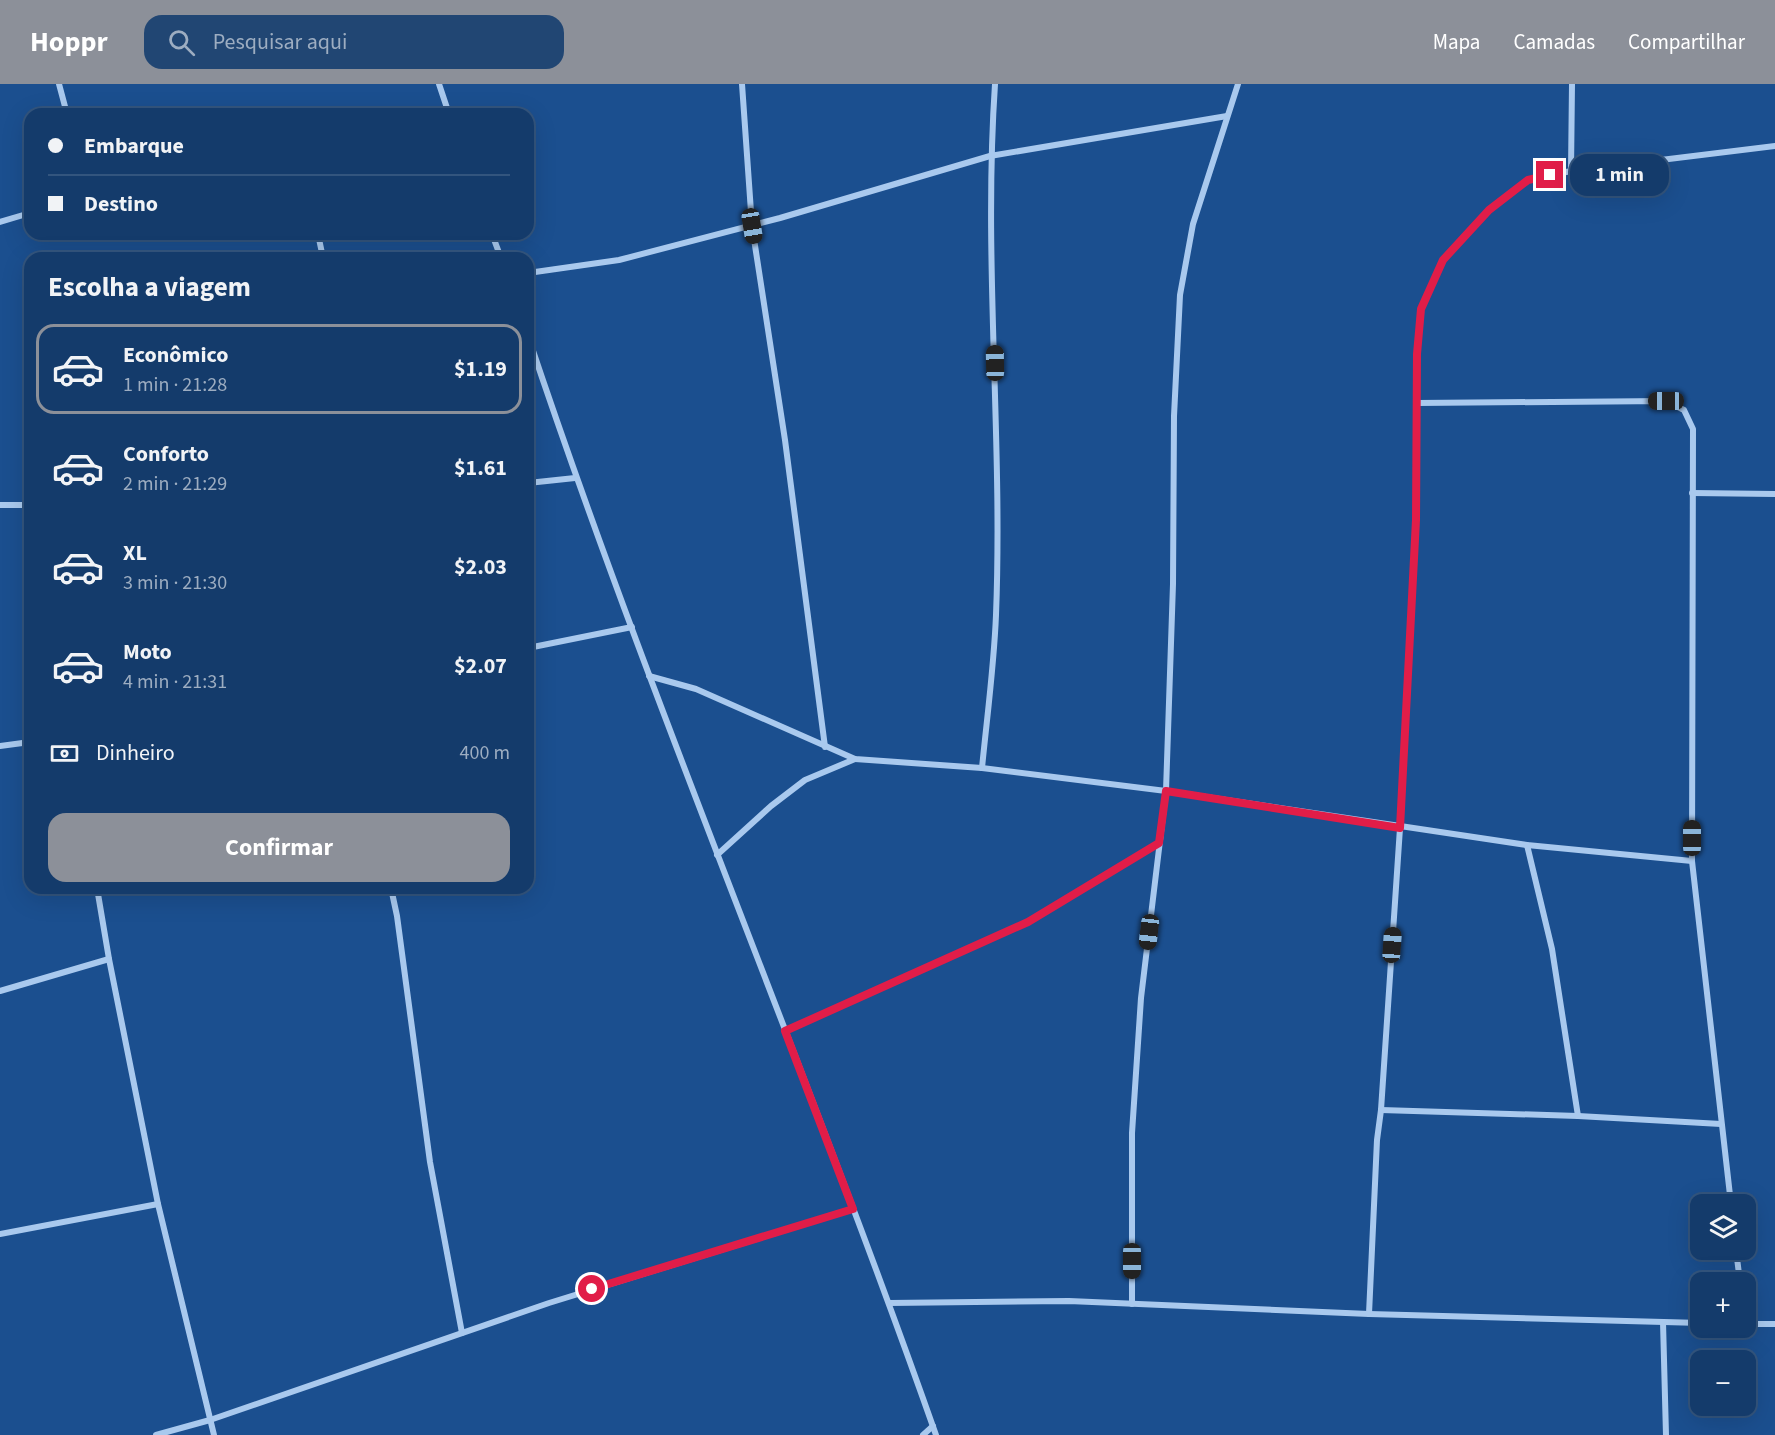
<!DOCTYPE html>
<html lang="pt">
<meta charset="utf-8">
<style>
body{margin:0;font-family:"Source Sans 3",sans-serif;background:#214673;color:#f1f3f6;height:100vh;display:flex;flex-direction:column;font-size:22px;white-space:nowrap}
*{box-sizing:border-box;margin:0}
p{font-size:20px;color:#9dadc1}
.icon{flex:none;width:33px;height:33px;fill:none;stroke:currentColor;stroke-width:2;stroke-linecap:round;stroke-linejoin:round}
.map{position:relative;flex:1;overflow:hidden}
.side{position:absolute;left:24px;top:168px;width:510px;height:642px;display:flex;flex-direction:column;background:#143b6b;border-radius:18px;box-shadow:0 6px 24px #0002,0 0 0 2px #33557e}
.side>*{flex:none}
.hud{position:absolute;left:24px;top:24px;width:510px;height:132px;border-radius:18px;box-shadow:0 6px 24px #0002,0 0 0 2px #33557e;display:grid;align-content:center;height:132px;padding:0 24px;background:#143b6b}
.fabs{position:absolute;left:1690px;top:1110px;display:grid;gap:12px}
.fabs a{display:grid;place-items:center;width:66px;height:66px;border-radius:12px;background:#143b6b;box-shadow:0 6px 24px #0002,0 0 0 2px #33557e;font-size:30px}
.end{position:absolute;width:27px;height:27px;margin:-14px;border:8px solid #e11d48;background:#fff;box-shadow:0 0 0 3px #fff}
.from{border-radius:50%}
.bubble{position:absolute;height:42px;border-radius:18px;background:#143b6b;box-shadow:0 6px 24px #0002,0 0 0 2px #33557e;font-size:20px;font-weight:700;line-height:42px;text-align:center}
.car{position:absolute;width:18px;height:36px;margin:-18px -9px;border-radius:8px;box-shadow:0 0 4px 2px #0007;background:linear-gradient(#222 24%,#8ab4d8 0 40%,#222 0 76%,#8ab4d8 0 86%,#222 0)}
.hud b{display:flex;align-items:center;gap:21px;height:57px;font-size:22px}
.hud b+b{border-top:2px solid #33557e}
.hud i{width:15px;height:15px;background:#f1f3f6}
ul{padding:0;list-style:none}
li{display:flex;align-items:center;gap:18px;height:90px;margin:0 12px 9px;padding:0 12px;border:3px solid transparent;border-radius:18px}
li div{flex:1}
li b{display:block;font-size:22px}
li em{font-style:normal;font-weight:700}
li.active{border-color:#8c9099}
li>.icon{width:54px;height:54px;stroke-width:1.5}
h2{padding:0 24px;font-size:27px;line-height:72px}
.pay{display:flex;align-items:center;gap:15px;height:66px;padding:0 24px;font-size:22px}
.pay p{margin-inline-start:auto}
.action{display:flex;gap:12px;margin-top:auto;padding:12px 24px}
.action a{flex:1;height:69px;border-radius:18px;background:#8c9099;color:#fff;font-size:24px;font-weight:700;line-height:69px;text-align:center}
header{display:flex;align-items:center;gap:36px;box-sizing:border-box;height:84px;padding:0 30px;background:#8c9099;color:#fff}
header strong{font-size:28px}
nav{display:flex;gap:33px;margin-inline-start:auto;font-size:21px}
.search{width:420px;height:54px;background:#214673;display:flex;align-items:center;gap:15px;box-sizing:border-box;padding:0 21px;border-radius:18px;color:#9dadc1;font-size:22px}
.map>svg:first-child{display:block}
</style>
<header>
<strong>Hoppr</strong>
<div class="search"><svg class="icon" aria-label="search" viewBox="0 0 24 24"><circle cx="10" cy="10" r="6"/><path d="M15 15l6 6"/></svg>Pesquisar aqui</div>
<nav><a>Mapa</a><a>Camadas</a><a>Compartilhar</a></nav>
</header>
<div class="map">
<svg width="1775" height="1351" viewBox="0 0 1775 1351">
<rect width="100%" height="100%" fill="#1b4f8f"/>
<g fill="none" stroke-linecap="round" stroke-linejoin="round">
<g stroke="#a9c9ee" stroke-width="6">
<path d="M59,0l8,30"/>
<path d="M439,0l10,30"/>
<path d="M742,0l10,142 33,214 40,307"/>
<path d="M1571,87l1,-87"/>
<path d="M0,138l30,-9"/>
<path d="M318,150l5,24"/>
<path d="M492,150l9,24"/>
<path d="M528,189l91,-13 161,-42 210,-62 237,-40"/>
<path d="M528,252c124,371 278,730 408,1099"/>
<path d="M1417,319l249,-2 18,9 9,19 -1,432 39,343"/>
<path d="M528,399l47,-5"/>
<path d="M1692,409l83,1"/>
<path d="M0,421h30"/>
<path d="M528,564l104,-21"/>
<path d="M649,592l47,13 159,70 127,9 184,23 361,54 165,16"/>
<path d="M0,662l30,-4"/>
<path d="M982,684c5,-51 12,-102 14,-153 7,-177 -13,-354 -1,-531"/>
<path d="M1527,761l25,104 26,167"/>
<path d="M717,771l54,-49 34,-26 50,-21"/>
<path d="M97,804l12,71 49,245 56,231"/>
<path d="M391,804l6,28 33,246 32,171"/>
<path d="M0,907l109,-32"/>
<path d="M785,947l243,-109 131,-79"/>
<path d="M1381,1026l197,6 143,8"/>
<path d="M0,1150l158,-30"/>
<path d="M1736,1166l4,32"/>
<path d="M889,1219l180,-2 300,13 332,9"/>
<path d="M1132,1220v-171l9,-135 25,-207 7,-207 1,-168 6,-121 13,-71 45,-140"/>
<path d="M1369,1230l8,-174 4,-30 19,-282 16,-308 1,-166 4,-45 22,-49 46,-50 39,-30 43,-9 204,-25"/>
<path d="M1663,1238l3,113"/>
<path d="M1746,1240h29"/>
<path d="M156,1351l54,-15 339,-117 304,-94"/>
<path d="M923,1351l10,-9"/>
</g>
</g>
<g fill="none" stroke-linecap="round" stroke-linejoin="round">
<path stroke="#e11d48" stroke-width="8" d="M592,1205l261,-80 -68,-178 243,-109 131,-79 7,-52 234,37 16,-308 1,-166 4,-45 22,-49 46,-50 39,-30 22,-5"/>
</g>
</svg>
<div class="fabs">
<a><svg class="icon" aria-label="layers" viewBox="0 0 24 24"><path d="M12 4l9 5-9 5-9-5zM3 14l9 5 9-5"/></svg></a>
<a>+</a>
<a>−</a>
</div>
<i class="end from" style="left:592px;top:1205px"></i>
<i class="end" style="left:1550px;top:91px"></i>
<div class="bubble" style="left:1570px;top:70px;width:99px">1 min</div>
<i class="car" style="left:752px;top:142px;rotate:171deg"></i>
<i class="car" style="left:995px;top:279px;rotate:359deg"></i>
<i class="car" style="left:1666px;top:317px;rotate:270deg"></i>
<i class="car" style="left:1692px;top:754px;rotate:0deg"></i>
<i class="car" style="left:1149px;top:848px;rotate:187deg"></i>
<i class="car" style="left:1392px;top:861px;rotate:4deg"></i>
<i class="car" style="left:1132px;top:1177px;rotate:180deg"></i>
<div class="hud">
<b><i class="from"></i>Embarque</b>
<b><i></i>Destino</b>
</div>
<section class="side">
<h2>Escolha a viagem</h2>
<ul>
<li class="active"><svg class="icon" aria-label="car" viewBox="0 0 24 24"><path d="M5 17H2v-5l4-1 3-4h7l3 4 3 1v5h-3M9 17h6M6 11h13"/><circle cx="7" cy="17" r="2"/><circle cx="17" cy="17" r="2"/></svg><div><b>Econômico</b><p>1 min · 21:28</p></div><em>$1.19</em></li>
<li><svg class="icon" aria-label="car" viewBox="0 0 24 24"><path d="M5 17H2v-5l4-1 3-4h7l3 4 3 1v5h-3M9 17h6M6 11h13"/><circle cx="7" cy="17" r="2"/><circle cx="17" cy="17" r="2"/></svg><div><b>Conforto</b><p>2 min · 21:29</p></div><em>$1.61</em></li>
<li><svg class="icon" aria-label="car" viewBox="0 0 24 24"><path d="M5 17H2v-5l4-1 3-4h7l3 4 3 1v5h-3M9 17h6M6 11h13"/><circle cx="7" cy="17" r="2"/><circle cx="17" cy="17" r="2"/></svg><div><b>XL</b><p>3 min · 21:30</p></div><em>$2.03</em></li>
<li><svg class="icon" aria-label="car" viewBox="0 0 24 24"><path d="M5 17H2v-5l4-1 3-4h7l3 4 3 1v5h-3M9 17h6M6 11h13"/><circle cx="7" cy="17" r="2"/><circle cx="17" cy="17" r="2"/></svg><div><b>Moto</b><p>4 min · 21:31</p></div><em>$2.07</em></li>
</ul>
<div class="pay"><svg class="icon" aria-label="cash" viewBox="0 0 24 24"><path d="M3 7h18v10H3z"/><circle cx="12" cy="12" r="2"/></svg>Dinheiro<p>400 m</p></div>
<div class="action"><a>Confirmar</a></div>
</section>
</div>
